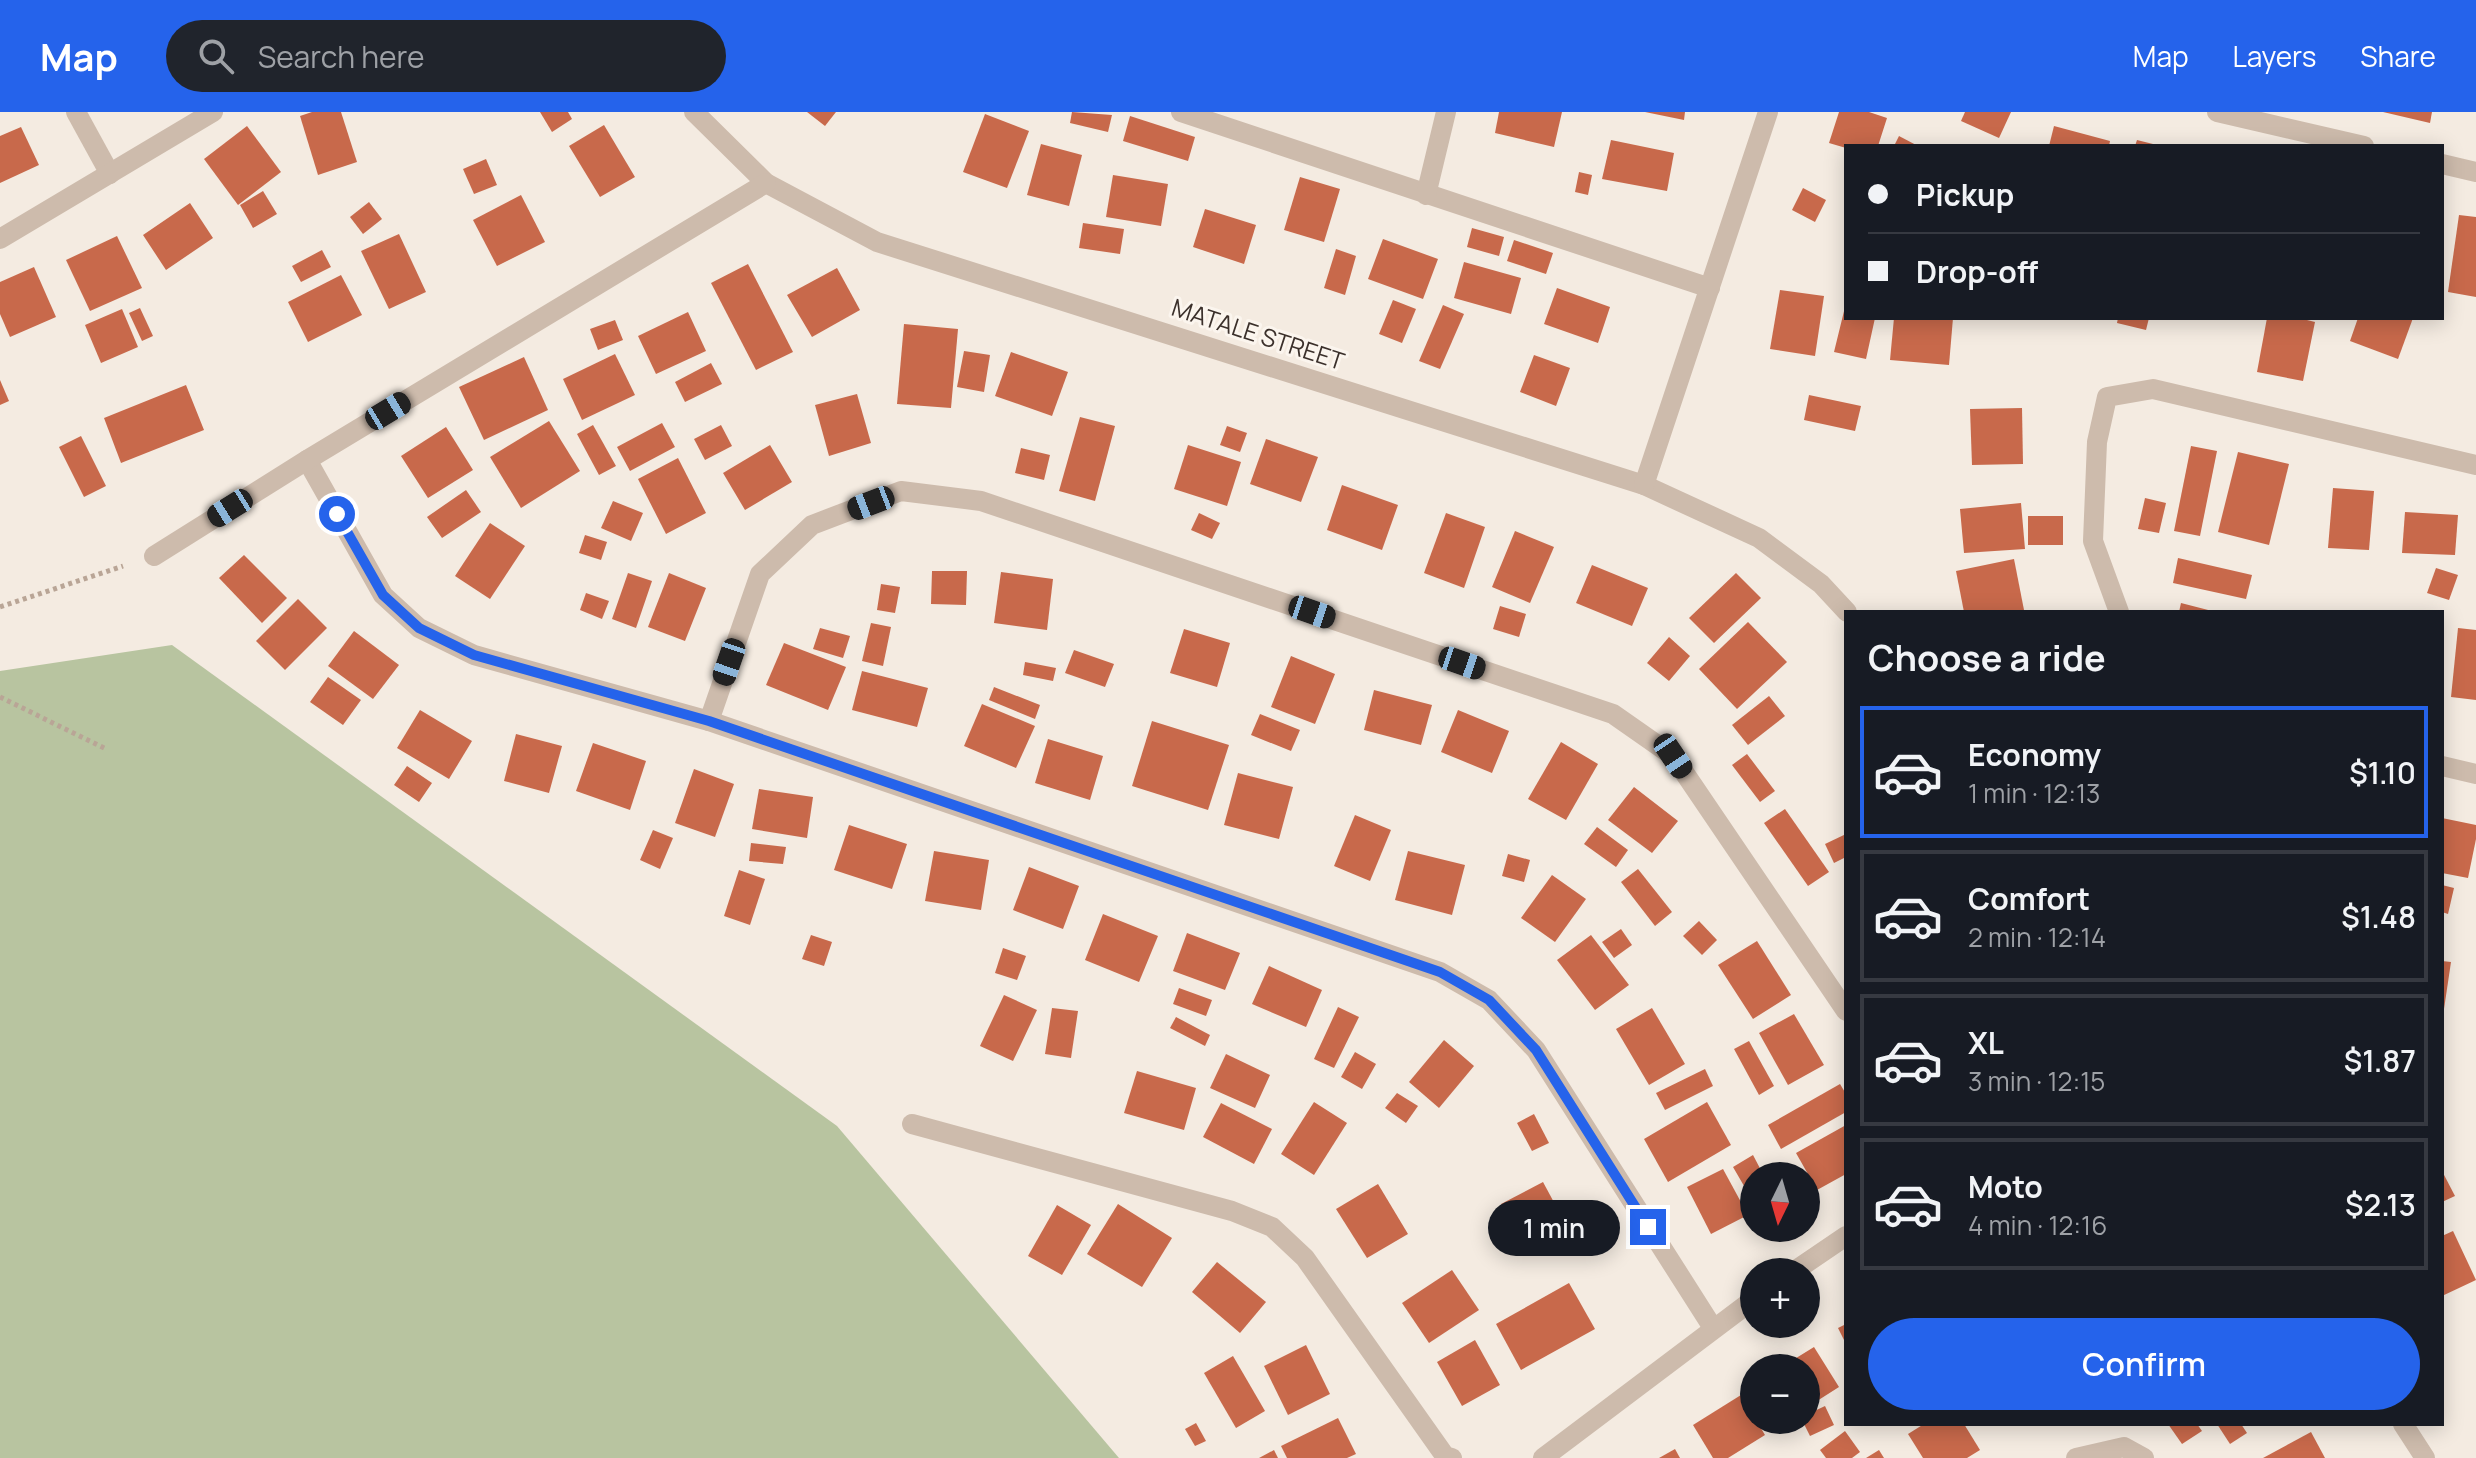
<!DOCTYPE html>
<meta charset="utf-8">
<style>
body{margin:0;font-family:Manrope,sans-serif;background:#20242c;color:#f1f3f6;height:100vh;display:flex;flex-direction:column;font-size:30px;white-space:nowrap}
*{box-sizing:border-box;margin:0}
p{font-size:26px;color:#9ea1a6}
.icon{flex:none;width:44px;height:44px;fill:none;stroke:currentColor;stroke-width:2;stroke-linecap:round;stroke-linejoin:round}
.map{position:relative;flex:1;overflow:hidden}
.details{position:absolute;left:1844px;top:498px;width:600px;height:816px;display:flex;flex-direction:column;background:#171b24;border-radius:0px;box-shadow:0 4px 20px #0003}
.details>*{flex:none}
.banner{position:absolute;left:1844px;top:32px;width:600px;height:176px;border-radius:0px;box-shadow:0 4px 20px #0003;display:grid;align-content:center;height:176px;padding:0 24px;background:#171b24}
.needle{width:52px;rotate:185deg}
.tools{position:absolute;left:1740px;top:1050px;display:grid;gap:16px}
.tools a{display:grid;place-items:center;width:80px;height:80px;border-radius:50%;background:#171b24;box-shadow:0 4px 20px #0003;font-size:40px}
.end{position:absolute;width:36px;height:36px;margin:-18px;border:10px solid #2563eb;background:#fff;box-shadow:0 0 0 4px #fff}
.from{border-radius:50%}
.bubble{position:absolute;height:56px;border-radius:28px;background:#171b24;box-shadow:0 4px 20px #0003;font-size:26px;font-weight:600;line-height:56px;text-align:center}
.car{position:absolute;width:24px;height:48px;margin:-24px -12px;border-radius:10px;box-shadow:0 0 6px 2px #0007;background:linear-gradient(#222 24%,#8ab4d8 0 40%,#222 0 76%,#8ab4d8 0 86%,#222 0)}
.banner b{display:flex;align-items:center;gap:28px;height:76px;font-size:30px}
.banner b+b{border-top:2px solid #363941}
.banner i{width:20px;height:20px;background:#f1f3f6}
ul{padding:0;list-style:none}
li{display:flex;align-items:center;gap:24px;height:132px;margin:0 16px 12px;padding:0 8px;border:4px solid #363941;border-radius:0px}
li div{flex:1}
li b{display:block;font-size:30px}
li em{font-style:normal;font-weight:600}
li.current{border-color:#2563eb}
li>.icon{width:72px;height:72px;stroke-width:1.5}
h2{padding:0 24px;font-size:36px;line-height:96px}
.primary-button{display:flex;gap:16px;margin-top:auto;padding:16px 24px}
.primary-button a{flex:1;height:92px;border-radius:48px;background:#2563eb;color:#fff;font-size:32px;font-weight:600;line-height:92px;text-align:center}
header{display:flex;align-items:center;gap:48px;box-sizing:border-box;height:112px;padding:0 40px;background:#2563eb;color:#fff}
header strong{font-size:38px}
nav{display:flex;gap:44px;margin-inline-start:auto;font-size:28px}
.search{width:560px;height:72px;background:#20242c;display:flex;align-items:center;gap:20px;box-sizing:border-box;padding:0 28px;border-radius:44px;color:#9ea1a6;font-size:30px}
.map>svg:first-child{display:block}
</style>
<header>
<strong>Map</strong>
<div class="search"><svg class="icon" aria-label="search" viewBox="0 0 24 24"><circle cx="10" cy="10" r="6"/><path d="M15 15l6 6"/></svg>Search here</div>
<nav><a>Map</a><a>Layers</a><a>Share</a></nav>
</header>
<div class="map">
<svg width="2476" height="1346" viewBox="0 0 2476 1346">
<rect width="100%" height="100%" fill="#f4ebe1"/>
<path fill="#b8c4a0" d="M172,533l665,481 282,332h-1119v-787z"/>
<g fill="#c8694b">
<path d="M312,0h29l16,50 -39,13 -18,-59z"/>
<path d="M540,0h28l4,7 -20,13z"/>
<path d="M807,0h29l-11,14z"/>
<path d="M1072,0l40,3 -4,17 -38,-9z"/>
<path d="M1499,0h63l-8,35 -59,-14z"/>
<path d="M1645,0h40l-1,8z"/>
<path d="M1839,0h30l18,6 -9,28h-32v2l-17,-5z"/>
<path d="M1965,0h46l-12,26 -38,-17z"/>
<path d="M2383,0h49l-2,11z"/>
<path d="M985,2l44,17 -22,57 -44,-16z"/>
<path d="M1130,4l65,21 -7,24 -65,-20z"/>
<path d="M604,13l31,52 -35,20 -31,-51z"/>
<path d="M247,14l34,46 -43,33 -34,-46z"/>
<path d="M2054,14l56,15 -1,5h-60z"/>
<path d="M21,15l18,38 -39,18v-47z"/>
<path d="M1899,24l19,10h-24z"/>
<path d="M1611,28l63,13 -7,38 -65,-12z"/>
<path d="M2137,28l20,5v1h-22z"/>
<path d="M1041,32l41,11 -13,51 -42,-11z"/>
<path d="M486,47l11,26 -23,9 -11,-25z"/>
<path d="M1579,60l13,3 -4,20 -13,-3z"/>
<path d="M1113,63l55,9 -7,42 -55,-9z"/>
<path d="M1300,65l40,12 -16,53 -40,-12z"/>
<path d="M1803,76l23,12 -11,22 -23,-12z"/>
<path d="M263,79l14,23 -24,14 -13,-23z"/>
<path d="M521,83l24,47 -48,24 -24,-46z"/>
<path d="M369,90l13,17 -19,15 -13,-17z"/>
<path d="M190,91l23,35 -47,32 -23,-35z"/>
<path d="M1205,97l51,16 -12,39 -51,-17z"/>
<path d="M2459,103l17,2v80l-28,-5z"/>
<path d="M1083,111l41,6 -4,25 -41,-6z"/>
<path d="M1472,116l32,9 -5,19 -32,-9z"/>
<path d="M399,122l27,58 -37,17 -28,-58z"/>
<path d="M117,124l25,52 -52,23 -24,-51z"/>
<path d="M1383,127l55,20 -15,40 -55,-20z"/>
<path d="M1514,128l39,13 -7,21 -39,-13z"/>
<path d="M1336,137l20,7 -11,39 -21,-7z"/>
<path d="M322,138l9,17 -30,15 -9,-16z"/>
<path d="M1464,150l57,16 -10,36 -57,-16z"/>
<path d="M748,152l45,88 -37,18 -45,-87z"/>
<path d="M34,155l22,50 -46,20 -10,-23v-32z"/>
<path d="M837,156l23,42 -48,27 -25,-42z"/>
<path d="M341,163l21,40 -54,27 -20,-40z"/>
<path d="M1557,176l53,19 -12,36 -54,-19z"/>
<path d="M1780,178l44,6 -9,60 -45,-7z"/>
<path d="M1393,188l23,9 -14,34 -23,-9z"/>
<path d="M1443,193l21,9 -24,55 -21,-8z"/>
<path d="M1845,195l1,11h29l-9,41 -32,-7z"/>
<path d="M140,196l13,28 -11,5 -13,-28z"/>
<path d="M122,197l16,38 -37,16 -16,-38z"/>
<path d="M688,200l18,39 -50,23 -18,-38z"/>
<path d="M1894,206h59l-4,47 -59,-5z"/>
<path d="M2118,206h31l-3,12 -29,-7z"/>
<path d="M2267,206h32l16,4 -12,59 -46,-9z"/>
<path d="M2358,206h55l-15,41 -48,-18z"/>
<path d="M615,208l8,20 -25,10 -8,-21z"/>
<path d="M904,212l54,5 -7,79 -54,-4z"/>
<path d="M964,239l26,4 -6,37 -27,-5z"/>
<path d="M1011,240l57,20 -16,44 -57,-20z"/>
<path d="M615,242l20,41 -53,25 -19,-41z"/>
<path d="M1534,243l36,13 -14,38 -36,-14z"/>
<path d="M524,245l24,53 -64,30 -25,-53z"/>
<path d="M711,251l11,21 -37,18 -10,-20z"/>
<path d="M0,268l9,21 -9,4z"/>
<path d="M186,273l18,45 -83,33 -17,-45z"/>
<path d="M857,282l14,49 -42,13 -14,-51z"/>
<path d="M1809,283l52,11 -6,25 -51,-11z"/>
<path d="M2022,296l1,56 -51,1 -2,-56z"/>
<path d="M1080,305l35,9 -20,75 -36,-10z"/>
<path d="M549,309l31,50 -59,37 -31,-51z"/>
<path d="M662,311l13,24 -45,24 -13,-24z"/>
<path d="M593,313l23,41 -17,9 -22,-41z"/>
<path d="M721,313l11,21 -27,14 -11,-21z"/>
<path d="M1227,314l20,7 -7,19 -20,-7z"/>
<path d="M446,315l27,43 -45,28 -27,-42z"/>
<path d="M81,324l25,50 -22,11 -25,-50z"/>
<path d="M1266,327l52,18 -17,45 -51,-18z"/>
<path d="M770,333l22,37 -47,28 -22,-37z"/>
<path d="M1188,333l53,17 -14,44 -53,-17z"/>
<path d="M2191,334l26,5 -17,85 -26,-5z"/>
<path d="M1021,336l29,7 -6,25 -29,-7z"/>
<path d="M2238,340l51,12 -20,81 -51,-13z"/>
<path d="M678,346l28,55 -40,21 -28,-55z"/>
<path d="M1342,373l56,20 -16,45 -55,-20z"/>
<path d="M2333,376l41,3 -5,59 -41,-2z"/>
<path d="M466,378l15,22 -39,26 -15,-21z"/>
<path d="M2145,386l21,5 -7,30 -21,-4z"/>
<path d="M613,389l30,12 -12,28 -30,-13z"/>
<path d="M2021,391l4,46 -61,4 -4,-44z"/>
<path d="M2405,400l53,3 -3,40 -53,-2z"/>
<path d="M1199,401l21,10 -8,16 -21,-9z"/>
<path d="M1446,401l39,14 -21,61 -40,-15z"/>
<rect x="2028" y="404" width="35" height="29"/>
<path d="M490,411l35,23 -35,53 -35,-23z"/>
<path d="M1515,419l39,16 -24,56 -38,-16z"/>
<path d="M585,423l22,7 -6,18 -22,-7z"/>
<path d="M244,443l43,43 -25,25 -43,-45z"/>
<path d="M2178,446l74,17 -6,24 -73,-16z"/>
<path d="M2014,447l10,51 -60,2 -8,-41z"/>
<path d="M1592,453l56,23 -16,38 -56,-23z"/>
<path d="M2436,456l22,7 -9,25 -22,-7z"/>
<path d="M932,459h35l-1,34 -35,-1z"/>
<path d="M1001,460l52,7 -6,51 -53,-7z"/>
<path d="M628,461l24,8 -16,47 -24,-9z"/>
<path d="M669,461l37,15 -21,53 -37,-14z"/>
<path d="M1736,461l25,25 -47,45 -25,-25z"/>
<path d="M881,472l19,3 -5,26 -18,-3z"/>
<path d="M586,481l23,8 -7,18 -22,-9z"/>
<path d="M298,487l29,29 -42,42 -29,-29z"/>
<path d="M2181,491l31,8v1h-33z"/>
<path d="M1500,494l26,8 -7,23 -26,-8z"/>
<path d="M1748,510l39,40 -50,47 -38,-40z"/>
<path d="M871,511l20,4 -8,39 -21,-5z"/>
<path d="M820,516l30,8 -7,22 -30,-9z"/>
<path d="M2458,516l18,2v70l-25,-3z"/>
<path d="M1184,517l46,14 -13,44 -47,-14z"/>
<path d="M354,519l45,34 -26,34 -45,-33z"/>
<path d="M1669,525l21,19 -21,25 -22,-18z"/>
<path d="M784,531l62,24 -18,43 -62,-25z"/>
<path d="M1074,538l40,14 -9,23 -40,-14z"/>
<path d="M1291,544l44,18 -20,50 -44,-17z"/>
<path d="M1025,550l31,6 -3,13 -30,-6z"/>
<path d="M862,559l66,17 -11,39 -65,-17z"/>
<path d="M328,565l33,23 -18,25 -33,-23z"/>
<path d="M994,575l46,18 -5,14 -46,-19z"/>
<path d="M1374,578l58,15 -11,40 -57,-15z"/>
<path d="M1769,584l16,20 -37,29 -16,-20z"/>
<path d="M982,592l53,22 -19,42 -52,-22z"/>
<path d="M420,598l52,31 -23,38 -52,-31z"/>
<path d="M1458,598l51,21 -17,42 -51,-21z"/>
<path d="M1260,602l40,16 -9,21 -40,-16z"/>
<path d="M1152,609l77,24 -21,65 -76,-24z"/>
<path d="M516,622l46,12 -13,47 -45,-12z"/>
<path d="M1048,627l55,17 -13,44 -55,-17z"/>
<path d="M1561,630l37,22 -32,56 -38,-21z"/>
<path d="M593,631l53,18 -16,49 -54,-19z"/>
<path d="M1747,642l28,37 -15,11 -28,-37z"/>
<path d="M407,654l25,17 -13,19 -25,-17z"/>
<path d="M694,657l40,15 -19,53 -40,-14z"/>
<path d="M1238,661l55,14 -14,52 -55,-14z"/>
<path d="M1634,675l44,34 -26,32 -44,-33z"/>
<path d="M759,677l54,8 -6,41 -55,-9z"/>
<path d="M1785,697l44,63 -21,14 -44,-63z"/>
<path d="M1355,703l36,15 -21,51 -36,-15z"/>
<path d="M2442,706l34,7v14l-8,39 -26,-5z"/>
<path d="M849,713l58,19 -15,45 -58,-19z"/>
<path d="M1597,715l31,23 -12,17 -32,-23z"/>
<path d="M653,718l20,8 -13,31 -20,-9z"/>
<path d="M1846,722v23l-12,6 -9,-19z"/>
<path d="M751,731l35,4 -3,17 -34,-3z"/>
<path d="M934,739l55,9 -8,50 -56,-9z"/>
<path d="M1408,739l57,14 -13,50 -57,-15z"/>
<path d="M1508,742l22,6 -6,22 -22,-6z"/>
<path d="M1029,755l50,19 -16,43 -50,-19z"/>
<path d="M1638,757l34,43 -17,14 -34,-44z"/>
<path d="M739,758l26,9 -15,46 -26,-9z"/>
<path d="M1552,763l34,24 -31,43 -34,-24z"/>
<path d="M2442,773l12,3 -6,26 -6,-2z"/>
<path d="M1103,802l55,22 -19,46 -54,-22z"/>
<path d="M1699,809l18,19 -15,15 -19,-19z"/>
<path d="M1621,817l11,16 -18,13 -12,-16z"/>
<path d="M1187,821l53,20 -15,37 -52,-19z"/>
<path d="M811,823l21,7 -8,24 -22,-7z"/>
<path d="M1591,823l38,50 -34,25 -38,-50z"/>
<path d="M1757,829l34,54 -38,24 -35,-54z"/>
<path d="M1003,836l23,8 -9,24 -22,-7z"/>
<path d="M2442,849l9,1 -7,47h-2z"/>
<path d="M1269,854l53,24 -16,37 -54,-23z"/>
<path d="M1179,876l33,12 -6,16 -33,-12z"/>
<path d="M1004,883l33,15 -24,51 -33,-15z"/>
<path d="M1338,895l21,10 -25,51 -20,-9z"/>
<path d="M1052,896l26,3 -7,47 -26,-4z"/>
<path d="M1652,896l33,56 -36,21 -33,-56z"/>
<path d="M1794,902l30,51 -36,20 -29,-52z"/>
<path d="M1176,905l34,18 -5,11 -35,-18z"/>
<path d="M1444,928l30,26 -35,42 -30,-26z"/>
<path d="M1749,929l25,45 -15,9 -25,-46z"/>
<path d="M1355,940l21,12 -14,25 -21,-12z"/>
<path d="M1226,942l44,21 -15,33 -45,-20z"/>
<path d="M1705,957l8,17 -48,24 -9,-17z"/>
<path d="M1137,959l59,17 -12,42 -60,-17z"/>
<path d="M1840,972l6,10v18l-65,37 -13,-24z"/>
<path d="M1397,981l21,13 -12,17 -21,-15z"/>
<path d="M1314,990l33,21 -33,52 -33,-21z"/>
<path d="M1707,990l24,43 -63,37 -24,-43z"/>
<path d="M1221,991l51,26 -18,35 -51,-27z"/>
<path d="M1534,1002l15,29 -17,8 -15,-28z"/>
<path d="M1846,1013v49l-29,16 -21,-37z"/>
<path d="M1753,1043l11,21h-10v20l-3,2 -18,-31z"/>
<path d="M1723,1057l25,46 -37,19 -24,-47z"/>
<path d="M2442,1059l13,25 -13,6z"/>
<path d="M1543,1070l28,52 -42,22 -28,-52z"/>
<path d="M1378,1072l30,50 -41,24 -31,-49z"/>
<path d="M1118,1092l54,34 -30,49 -55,-33z"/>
<path d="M1057,1093l34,20 -29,50 -34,-19z"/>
<path d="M2453,1119l23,49 -34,16v-60z"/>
<path d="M1217,1150l49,40 -26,31 -48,-41z"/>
<path d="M1452,1158l27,40 -50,33 -27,-40z"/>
<path d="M1569,1171l26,46 -74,41 -25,-46z"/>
<path d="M1846,1212v20l-8,-16z"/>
<path d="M1475,1228l25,45 -38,21 -25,-44z"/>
<path d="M1306,1233l24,49 -42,21 -24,-49z"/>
<path d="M1814,1235l25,40 -33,21v-40h-26z"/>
<path d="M1233,1244l32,55 -29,17 -32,-55z"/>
<path d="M1741,1283l24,40 -37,23h-15l-20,-33z"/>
<path d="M1825,1294l9,19 -24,11 -8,-16h4v-5z"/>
<path d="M1338,1306l18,36 -9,4h-60l-6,-12z"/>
<path d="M1196,1311l10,18 -11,5 -10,-17z"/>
<path d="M1924,1312h40l16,26 -13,8h-44l-15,-24z"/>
<path d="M2168,1312h29l5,7 -20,13z"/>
<path d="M2217,1312h24l6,9 -17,11z"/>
<path d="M1845,1319l15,21 -8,6h-26l-6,-8z"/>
<path d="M2311,1320l14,26h-62z"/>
<path d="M1675,1337l5,9h-21z"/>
<path d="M1274,1338l4,8h-19z"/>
<path d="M1879,1338l5,8h-18z"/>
</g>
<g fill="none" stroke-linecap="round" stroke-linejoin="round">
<g stroke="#b9a596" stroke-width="5" stroke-dasharray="4 4" stroke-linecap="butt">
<path d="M0,495l123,-41"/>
<path d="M0,585l106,52"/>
</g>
<g stroke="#cdbbac" stroke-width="20">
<path d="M76,0l34,62"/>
<path d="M694,0l72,71 111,59 767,243 115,53 62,46 26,28"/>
<path d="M1181,0l529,176"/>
<path d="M2217,0l147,34"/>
<path d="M2442,52l34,8"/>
<path d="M1426,83l20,-83"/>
<path d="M0,127l213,-127"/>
<path d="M307,348l76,135 36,33 55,27 235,66 731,251 49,28 47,50 177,278"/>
<path d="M1644,373l124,-373"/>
<path d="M154,444l153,-96 459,-277"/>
<path d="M2119,500l-26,-71 4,-99 10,-45 46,-8 323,76"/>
<path d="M709,609l51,-147 52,-49 89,-34 80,10 632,213 60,42 173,255"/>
<path d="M2442,654l34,8"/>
<path d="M912,1012l320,87 40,16 33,31 140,198 7,2"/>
<path d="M1793,1160l53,-36"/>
<path d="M2403,1312l22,34"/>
<path d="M1543,1346l211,-159"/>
<path d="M2076,1346l48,-11 20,11"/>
</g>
</g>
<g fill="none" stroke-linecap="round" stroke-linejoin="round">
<path stroke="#2563eb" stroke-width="10" d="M337,402l46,81 36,33 55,27 235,66 731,251 49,28 47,50 112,177"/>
</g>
<g text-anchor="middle" stroke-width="6" stroke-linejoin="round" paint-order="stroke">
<g font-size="24" fill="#3b302b" stroke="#fbf5ee">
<text transform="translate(1258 223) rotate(18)" y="8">MATALE STREET</text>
</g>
</g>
</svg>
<div class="tools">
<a><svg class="needle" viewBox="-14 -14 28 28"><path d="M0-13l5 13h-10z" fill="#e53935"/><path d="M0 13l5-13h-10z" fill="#9ea1a6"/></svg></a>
<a>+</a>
<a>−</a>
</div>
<i class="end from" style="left:337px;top:402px"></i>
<i class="end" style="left:1648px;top:1115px"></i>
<div class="bubble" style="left:1488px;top:1088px;width:132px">1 min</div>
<i class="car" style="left:388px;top:299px;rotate:59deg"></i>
<i class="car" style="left:871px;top:391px;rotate:249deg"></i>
<i class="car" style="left:230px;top:396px;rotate:238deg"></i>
<i class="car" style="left:1312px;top:500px;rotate:109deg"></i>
<i class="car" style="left:729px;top:550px;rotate:199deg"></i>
<i class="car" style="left:1462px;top:551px;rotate:109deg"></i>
<i class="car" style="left:1673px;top:644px;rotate:146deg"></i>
<div class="banner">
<b><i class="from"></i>Pickup</b>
<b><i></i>Drop-off</b>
</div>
<section class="details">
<h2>Choose a ride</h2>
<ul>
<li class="current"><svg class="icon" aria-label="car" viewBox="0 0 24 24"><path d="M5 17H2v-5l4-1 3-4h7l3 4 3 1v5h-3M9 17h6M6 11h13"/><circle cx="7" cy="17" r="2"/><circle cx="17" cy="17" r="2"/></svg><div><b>Economy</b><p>1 min · 12:13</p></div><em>$1.10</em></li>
<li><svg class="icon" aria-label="car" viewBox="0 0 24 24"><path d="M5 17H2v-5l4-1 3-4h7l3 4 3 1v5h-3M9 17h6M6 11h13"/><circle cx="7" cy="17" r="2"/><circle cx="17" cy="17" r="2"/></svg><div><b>Comfort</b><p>2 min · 12:14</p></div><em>$1.48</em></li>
<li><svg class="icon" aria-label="car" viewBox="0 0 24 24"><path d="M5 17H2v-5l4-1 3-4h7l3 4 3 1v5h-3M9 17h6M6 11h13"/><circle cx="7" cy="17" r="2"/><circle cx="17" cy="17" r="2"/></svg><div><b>XL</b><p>3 min · 12:15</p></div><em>$1.87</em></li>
<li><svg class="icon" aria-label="car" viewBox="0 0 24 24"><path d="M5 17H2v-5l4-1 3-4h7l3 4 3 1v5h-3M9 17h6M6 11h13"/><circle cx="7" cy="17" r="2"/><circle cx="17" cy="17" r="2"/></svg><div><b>Moto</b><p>4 min · 12:16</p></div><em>$2.13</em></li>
</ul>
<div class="primary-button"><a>Confirm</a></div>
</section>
</div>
